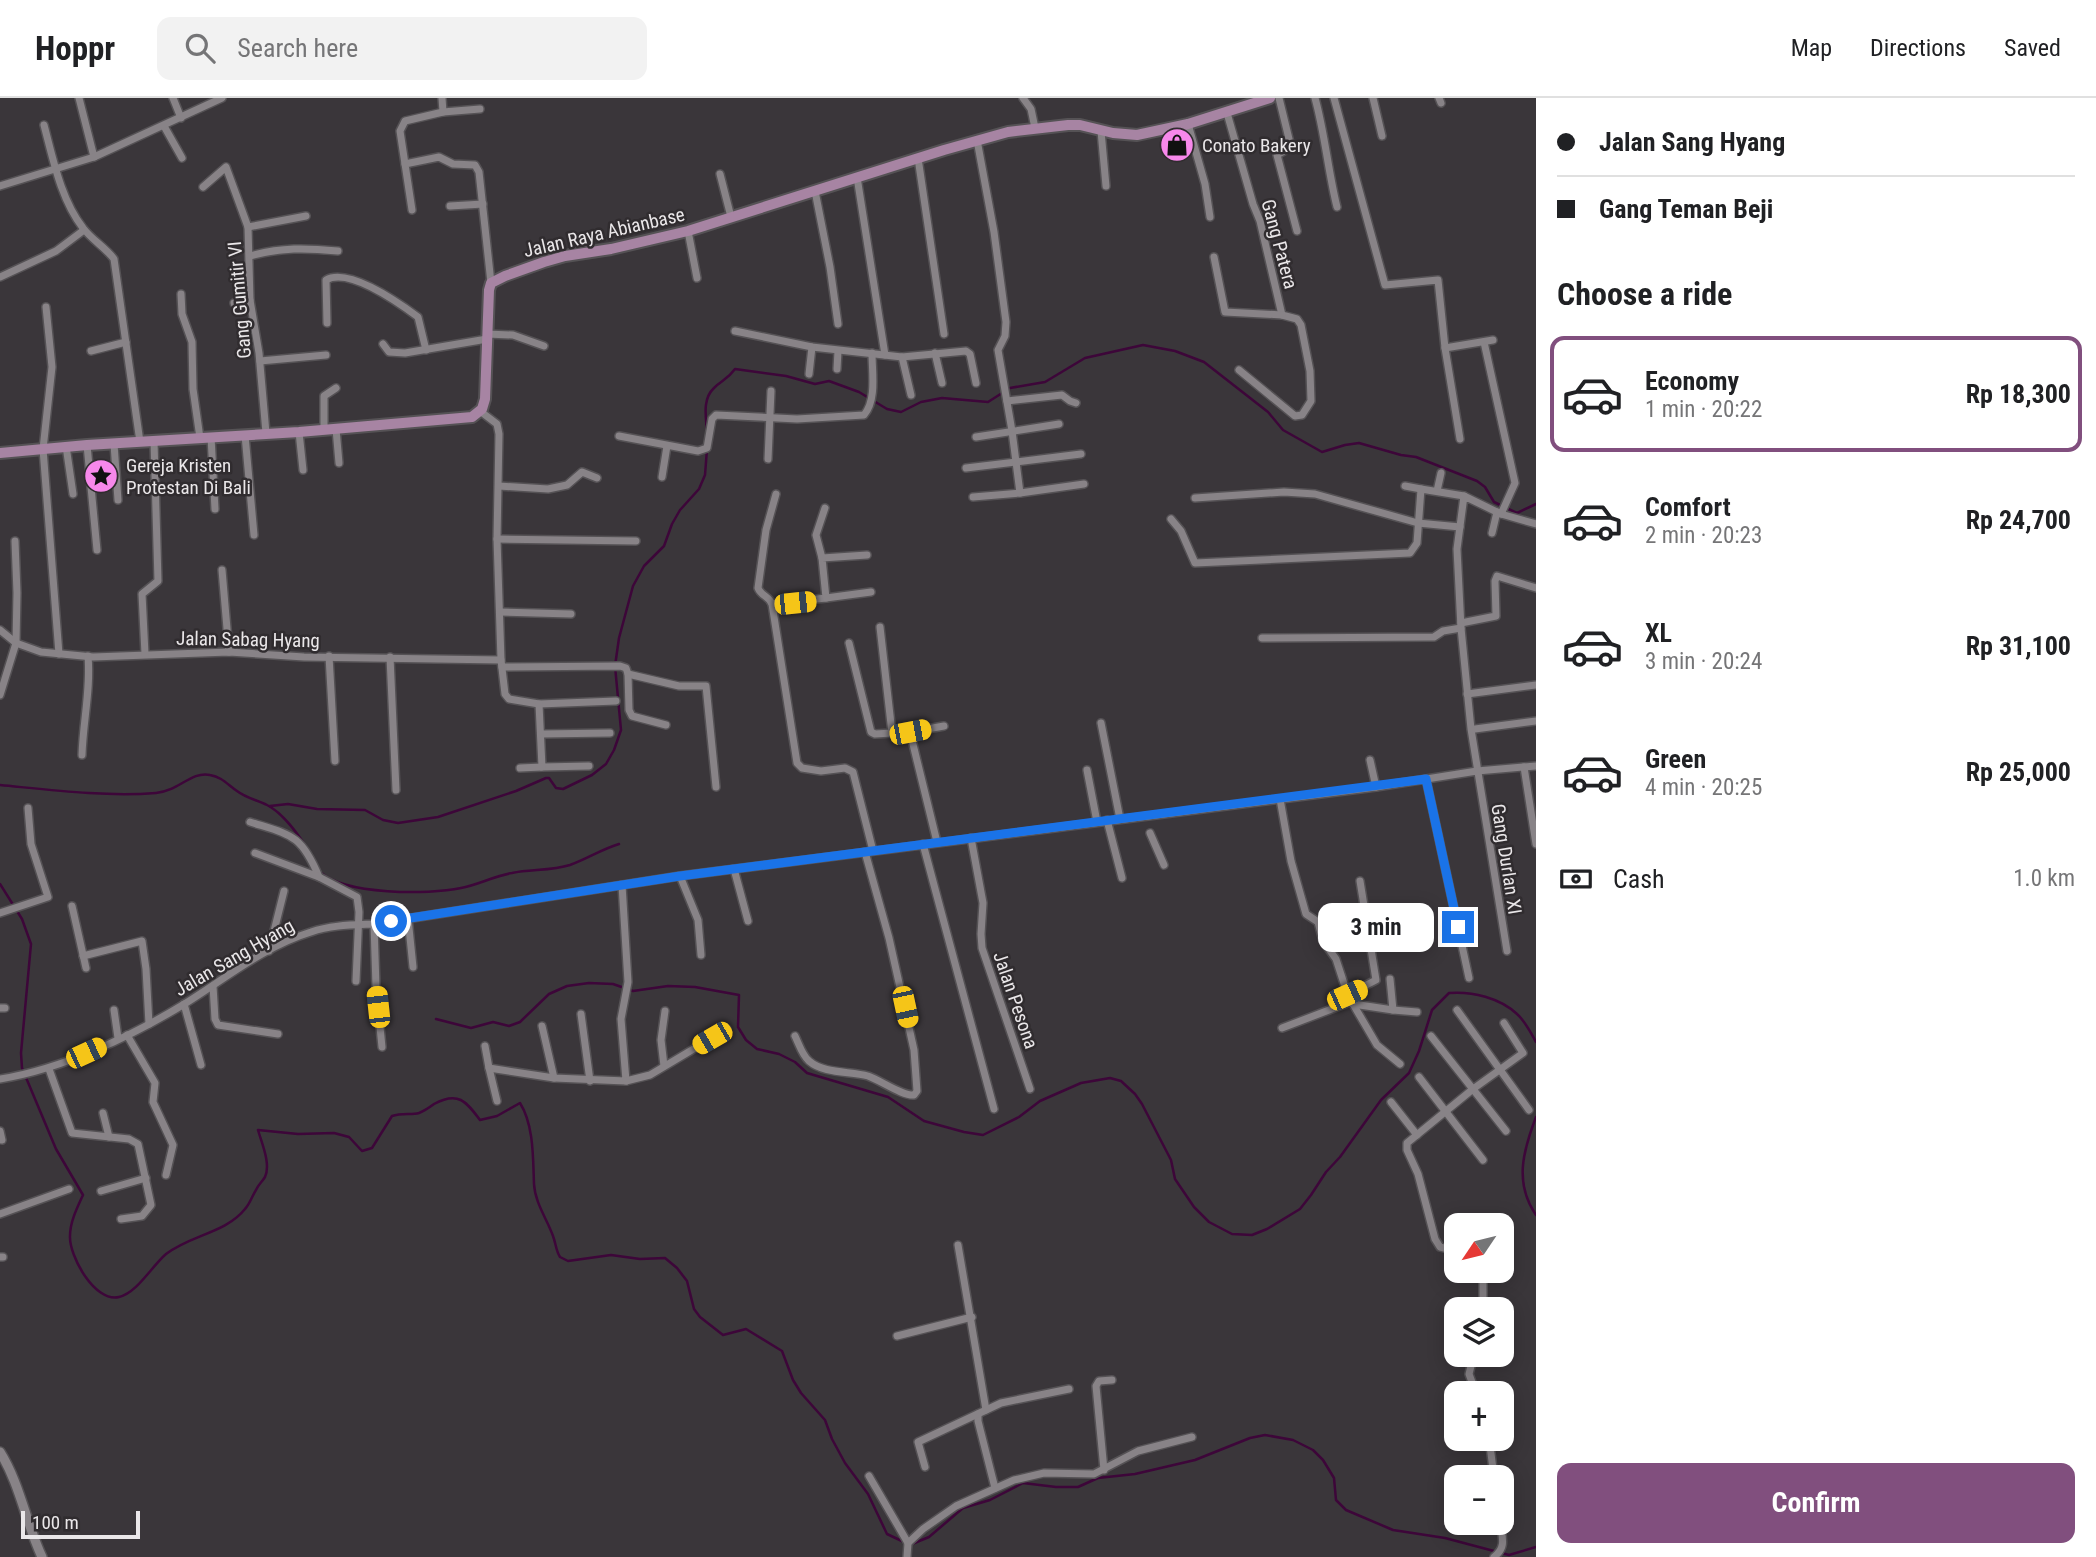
<!DOCTYPE html>
<meta charset="utf-8">
<style>
body{margin:0;font-family:"Roboto Condensed",sans-serif;background:#f2f2f2;color:#202124;height:100vh;display:flex;flex-direction:column;font-size:26px;white-space:nowrap}
*{box-sizing:border-box;margin:0}
p{font-size:23px;color:#757577}
.icon{flex:none;width:38px;height:38px;fill:none;stroke:currentColor;stroke-width:2;stroke-linecap:round;stroke-linejoin:round}
.map{position:relative;flex:1;overflow:hidden}
.details{display:flex;flex-direction:column;background:#fff;width:560px}
.details>*{flex:none}
.guide{display:grid;align-content:center;height:154px;padding:0 21px;background:#fff}
.needle{width:46px;rotate:235deg}
.fabs{position:absolute;left:1444px;top:1115px;display:grid;gap:14px}
.fabs a{display:grid;place-items:center;width:70px;height:70px;border-radius:14px;background:#fff;box-shadow:0 4px 18px #0003;font-size:35px}
.scale{position:absolute;left:21px;bottom:18px;width:119px;box-sizing:border-box;padding-left:7px;border:4px solid #eae7e9;border-top:0;font-size:19px;line-height:24px;white-space:nowrap;color:#eae7e9;-webkit-text-stroke:5px #302c2f;paint-order:stroke}
.end{position:absolute;width:32px;height:32px;margin:-16px;border:9px solid #1a73e8;background:#fff;box-shadow:0 0 0 4px #fff}
.from{border-radius:50%}
.bubble{position:absolute;height:49px;border-radius:14px;background:#fff;box-shadow:0 4px 18px #0003;font-size:23px;font-weight:700;line-height:49px;text-align:center}
.car{position:absolute;width:21px;height:42px;margin:-21px -10px;border-radius:9px;box-shadow:0 0 5px 2px #0007;background:linear-gradient(#f5c518 24%,#345 0 40%,#f5c518 0 76%,#345 0 86%,#f5c518 0)}
.guide b{display:flex;align-items:center;gap:24px;height:66px;font-size:26px}
.guide b+b{border-top:2px solid #e0e0e0}
.guide i{width:18px;height:18px;background:#202124}
ul{padding:0;list-style:none}
li{display:flex;align-items:center;gap:21px;height:116px;margin:0 14px 10px;padding:0 7px;border:4px solid transparent;border-radius:14px}
li div{flex:1}
li b{display:block;font-size:26px}
li em{font-style:normal;font-weight:700}
li.current{border-color:#814f7e}
li>.icon{width:63px;height:63px;stroke-width:1.5}
h2{padding:0 21px;font-size:32px;line-height:84px}
.pay{display:flex;align-items:center;gap:18px;height:77px;padding:0 21px;font-size:26px}
.pay p{margin-inline-start:auto}
.primary-button{display:flex;gap:14px;margin-top:auto;padding:14px 21px}
.primary-button a{flex:1;height:80px;border-radius:14px;background:#814f7e;color:#fff;font-size:28px;font-weight:700;line-height:80px;text-align:center}
header{display:flex;align-items:center;gap:42px;box-sizing:border-box;height:98px;padding:0 35px;background:#fff;border-bottom:2px solid #e0e0e0}
header strong{font-size:33px}
nav{display:flex;gap:38px;margin-inline-start:auto;font-size:24px}
.search{width:490px;height:63px;background:#f2f2f2;display:flex;align-items:center;gap:18px;box-sizing:border-box;padding:0 24px;border-radius:14px;color:#757577;font-size:26px}
main{display:flex;flex:1;min-height:0}
.map>svg:first-child{display:block}
</style>
<header>
<strong>Hoppr</strong>
<div class="search"><svg class="icon" aria-label="search" viewBox="0 0 24 24"><circle cx="10" cy="10" r="6"/><path d="M15 15l6 6"/></svg>Search here</div>
<nav><a>Map</a><a>Directions</a><a>Saved</a></nav>
</header>
<main>
<div class="map">
<svg width="1536" height="1459" viewBox="0 0 1536 1459">
<rect width="100%" height="100%" fill="#3a363a"/>
<g fill="none" stroke-linecap="round" stroke-linejoin="round">
<g stroke="#3d0639" stroke-width="2.5">
<path d="M707,334c-1,-15 -5,-33 7,-44 8,-8 13,-8 21,-19l51,7 29,8 14,-3 30,11 28,17 14,3 20,-10 21,-4 46,4 22,-14 35,-6 40,-24 58,-13 32,6 29,11 64,50 15,18 39,22 23,-7 14,-2 42,12 15,2 61,24 8,6 9,15 23,11 19,-9"/>
<path d="M0,687c51,5 105,12 156,8 23,-2 35,-22 54,-18 12,2 18,10 27,16 9,7 20,9 30,14 16,8 30,28 40,43"/>
<path d="M270,708l18,-2 29,5 48,1 18,10 15,3 40,-6 78,-26 30,-13h3l7,10 7,1 29,-14 14,-11 8,-14 7,-20 -6,-64 4,-28 14,-52 11,-20 20,-20 8,-22 8,-14 19,-21 6,-14 2,-26"/>
<path d="M320,774c25,23 108,23 141,16 17,-3 33,-12 51,-15 19,-4 39,-2 58,-8 17,-6 32,-16 49,-21"/>
<path d="M0,786l22,35 9,25 -10,109 1,15 34,81 27,46c-6,13 -13,27 -13,41 -1,20 25,67 49,61 18,-4 33,-31 47,-43 24,-19 60,-21 79,-45 5,-5 7,-13 11,-19 2,-5 6,-8 9,-13 6,-13 -3,-33 -7,-47l40,4 36,-1 15,4 13,14 10,-3 20,-32c10,-3 20,-1 27,-3 5,-2 11,-6 15,-9 24,-13 32,-3 46,16l17,-4 23,-13c14,22 13,56 14,81 1,19 13,35 19,52 3,8 3,15 7,21l8,4 43,-6 29,4 25,-1 12,10 10,13 7,28 6,8 23,18 23,-6 36,22 11,29 8,13 24,27 7,19 13,24 23,31 19,40 19,9"/>
<path d="M436,921l35,9 22,-6 16,4 11,-4 29,-28 18,-8 22,-3 24,1 20,7 35,-5 27,1 44,8 -1,32 8,13 11,9 22,5 16,8 12,11 81,24 36,24 40,11 19,3 36,-18 21,-16 41,-18 29,-5 11,3 14,13 7,10 29,56 4,19 19,28 15,15 23,12 20,1 15,-6 33,-20 11,-14 15,-23 14,-15 41,-57 28,-27 10,-22 13,-41 17,-17c23,-2 51,5 68,21 8,7 14,19 19,28"/>
<path d="M1536,1019c-13,34 -22,66 0,98"/>
<path d="M912,1446l17,-7 34,-29 27,-8 33,-17 33,4h22l20,-9 37,-4 60,-14 55,-22 15,-3 28,5 20,10 10,10 11,18 2,22 10,10 47,20 52,8 64,17 27,-8"/>
</g>
<g stroke="#555255" stroke-width="10">
<g id="minor">
<path d="M79,0l15,59"/>
<path d="M173,0l8,20"/>
<path d="M442,0l1,14"/>
<path d="M1023,0l8,11 4,19"/>
<path d="M1279,0l12,49 -14,8 20,76"/>
<path d="M1315,0c10,36 13,73 22,109"/>
<path d="M1334,0l51,187 53,-5 7,68 15,91"/>
<path d="M1373,0l9,38"/>
<path d="M1439,0l2,5"/>
<path d="M1227,15l26,91 7,17 22,94 15,4 4,6 9,46 1,30 -9,14 -7,1 -56,-46"/>
<path d="M1188,26l17,60 5,33"/>
<path d="M44,27c9,34 17,75 39,103 9,12 22,19 31,31l26,183"/>
<path d="M164,28l18,32"/>
<path d="M1101,33l5,55"/>
<path d="M918,60l26,176"/>
<path d="M405,66l-5,-33 5,-10 38,-9 37,-3"/>
<path d="M720,76l11,43"/>
<path d="M857,79l28,178"/>
<path d="M0,88l94,-29 128,-59"/>
<path d="M203,89l23,-20 22,60 2,73 9,53 7,80"/>
<path d="M815,93l15,76 8,57"/>
<path d="M450,108l33,-2"/>
<path d="M412,112l-7,-46 34,-7 14,7 22,1 4,7 12,111"/>
<path d="M248,129l58,-11"/>
<path d="M688,133l9,47"/>
<path d="M250,158c31,-9 57,-8 88,-5"/>
<path d="M1214,159l11,55 57,3"/>
<path d="M0,179l56,-26 28,-21"/>
<path d="M181,196l1,20 10,28 1,47 7,49"/>
<path d="M234,205l16,-3"/>
<path d="M46,209l6,60 -9,82 16,205"/>
<path d="M327,225l-1,-43c23,-13 73,23 92,37l8,33"/>
<path d="M735,233l77,16 90,10 64,-6 4,3 6,29"/>
<path d="M487,236l26,1 31,11"/>
<path d="M1484,244l31,141 -14,31"/>
<path d="M383,246l6,8 16,1 82,-14"/>
<path d="M1445,250l48,-8"/>
<path d="M91,253l35,-9"/>
<path d="M935,255l7,30"/>
<path d="M902,259l9,38"/>
<path d="M260,263l66,-6"/>
<path d="M837,271l1,-18"/>
<path d="M809,276l3,-27"/>
<path d="M1007,303l55,-6 8,6 6,2"/>
<path d="M480,313l17,13 2,10 -2,105 4,121 4,34 4,5 30,5 77,-3"/>
<path d="M336,331l3,34"/>
<path d="M324,332v-34l12,-8"/>
<path d="M299,334l4,38"/>
<path d="M245,337l9,100"/>
<path d="M619,338l79,15 9,-3 5,-29 4,-4 81,4 67,-4c13,-15 8,-43 8,-62"/>
<path d="M211,339l4,72"/>
<path d="M976,339l83,-13"/>
<path d="M114,346l4,56"/>
<path d="M87,347l10,105"/>
<path d="M66,348l7,48"/>
<path d="M768,361l3,-68"/>
<path d="M966,370l115,-14"/>
<path d="M662,379l5,-31"/>
<path d="M499,388l49,3 19,-4 15,-13 15,6"/>
<path d="M1405,388l16,3"/>
<path d="M1437,393l4,-18"/>
<path d="M1020,395l64,-9"/>
<path d="M973,399l47,-4 -8,-62 -14,-81 7,-14 1,-14 -12,-90 -17,-92"/>
<path d="M1195,400l89,-6 31,2 103,29 42,4"/>
<path d="M1171,421l10,12 14,32 215,-10 7,-10 4,-54 43,7"/>
<path d="M1492,435l5,-21"/>
<path d="M497,441l139,2"/>
<path d="M867,457l-45,3 4,40 -54,6 25,159 5,5 19,3 24,-3 8,4 20,79"/>
<path d="M822,460l-6,-23 9,-27"/>
<path d="M222,472l7,82"/>
<path d="M826,500l45,-6"/>
<path d="M772,506c-3,-8 -11,-8 -14,-16l8,-58 10,-36"/>
<path d="M500,514l71,2"/>
<path d="M1461,525l35,-7 -1,-35 2,-5 39,12"/>
<path d="M880,529l12,106"/>
<path d="M0,532l16,13 25,9 52,5 136,-5 75,5 197,3"/>
<path d="M1262,540l172,-1 9,-6 18,-3"/>
<path d="M849,545l22,89 4,2 35,-2 27,110"/>
<path d="M145,556l-3,-60 16,-13 -4,-140"/>
<path d="M329,558l6,105"/>
<path d="M390,559l6,133"/>
<path d="M502,569l118,-1 6,2 2,6 51,12h27l10,101"/>
<path d="M628,576l1,36 3,6 34,9"/>
<path d="M1467,596l69,-9"/>
<path d="M0,597l16,-52 1,-50 -2,-52"/>
<path d="M539,606l3,63 47,-1"/>
<path d="M1101,625l19,96"/>
<path d="M1475,631l61,-8"/>
<path d="M910,634l34,-6"/>
<path d="M541,636l69,-1"/>
<path d="M82,657c1,-34 9,-66 6,-99"/>
<path d="M1370,662l6,27"/>
<path d="M1524,669l12,77"/>
<path d="M520,670l22,-1"/>
<path d="M1087,672l10,52"/>
<path d="M1426,681l43,199"/>
<path d="M1280,701l11,62 15,53 12,8 5,19 13,18 14,43 3,2 24,41 23,19"/>
<path d="M1107,722l15,58"/>
<path d="M250,724c41,13 51,12 69,55l38,20 2,15 -3,69"/>
<path d="M1150,735l14,32"/>
<path d="M971,740l12,65 -2,31 1,14 48,141"/>
<path d="M923,746l71,265"/>
<path d="M255,755l64,24"/>
<path d="M734,771l14,52"/>
<path d="M680,778l18,44 3,35"/>
<path d="M72,808l14,62"/>
<path d="M0,815l48,-16 -17,-53 -3,-36"/>
<path d="M408,820l5,49"/>
<path d="M374,826l2,63 6,60"/>
<path d="M269,853l15,-60"/>
<path d="M1507,853l-36,-222 -10,-101 -4,-79 7,-53 37,18 35,10"/>
<path d="M83,858l59,-15 4,28 3,55"/>
<path d="M213,888l2,33 3,6 60,9"/>
<path d="M1347,897l29,-15 -16,-99"/>
<path d="M184,906l17,61"/>
<path d="M1353,906l40,6 -3,-31"/>
<path d="M0,910h5"/>
<path d="M114,912l4,28"/>
<path d="M1393,912l24,2"/>
<path d="M1457,912l72,100"/>
<path d="M581,916l9,67"/>
<path d="M542,928l12,52"/>
<path d="M1282,930l68,-26"/>
<path d="M127,937l28,48 -2,19 20,43 -7,30"/>
<path d="M795,938c4,8 7,19 14,25 15,13 41,10 59,15 14,5 34,20 46,19l3,-4 -3,-41 -25,-112 -24,-86"/>
<path d="M1431,938l75,95"/>
<path d="M485,948l4,22 65,10 72,3 -5,-62 7,-37 -6,-97"/>
<path d="M664,968l-3,-26 4,-29"/>
<path d="M489,970l8,33"/>
<path d="M49,971l23,64 57,6 9,5 13,61 -9,11 -21,3"/>
<path d="M1419,979l64,83"/>
<path d="M0,981c63,-10 132,-43 186,-76 40,-25 79,-57 125,-71 20,-7 41,-7 63,-8l306,-48 696,-89 101,-16 59,-5"/>
<path d="M626,983l24,-6 77,-46"/>
<path d="M1391,1004l26,33"/>
<path d="M103,1015l6,24"/>
<path d="M0,1033l2,9"/>
<path d="M101,1093l45,-13"/>
<path d="M0,1116l69,-25"/>
<path d="M958,1147l28,165"/>
<path d="M1456,1153l-16,-4 -5,-8 -17,-65 -11,-24v-7l66,-54 50,-36 -19,-30"/>
<path d="M0,1159h3"/>
<path d="M1483,1172v39"/>
<path d="M897,1238l75,-19"/>
<path d="M1474,1256l-5,20 7,19"/>
<path d="M978,1316v7l17,67"/>
<path d="M1489,1340l5,39"/>
<path d="M925,1369l-7,-25 83,-39 68,-14"/>
<path d="M1104,1372l-8,-84 3,-5 13,-1"/>
<path d="M869,1378l39,67"/>
<path d="M907,1459l1,-14 15,-14 33,-23 58,-26 30,-7 50,1 44,-23 54,-14"/>
<path d="M1494,1459c13,-10 8,-20 6,-35"/>
</g>
</g>
<g stroke="#555255" stroke-width="12">
<path id="tertiary" d="M0,1354c20,32 26,71 42,105"/>
</g>
<g stroke="#555255" stroke-width="14">
<path id="secondary" d="M0,355l87,-8 212,-13 173,-15 10,-8 3,-10 4,-109 2,-7 14,-7 39,-14 21,-6 46,-7 77,-18 256,-81 64,-18 60,-7h12l33,8 24,2 51,-11 82,-26"/>
</g>
<use href="#minor" stroke="#888387" stroke-width="7"/>
<use href="#tertiary" stroke="#888387" stroke-width="9"/>
<use href="#secondary" stroke="#a784a3" stroke-width="10"/>
</g>
<g fill="none" stroke-linecap="round" stroke-linejoin="round">
<path stroke="#1a73e8" stroke-width="9" d="M391,823l289,-45 746,-97 32,148"/>
</g>
<defs>
<g id="shop-disc" transform="scale(1.75)"><circle r="9.5" fill="#f788eb" stroke="#302c2f"/><path d="M-5-2.5h2.3a2.7 3.5 0 0 1 5.4 0H5L5.5 6h-11ZM-1.5-2.5h3a1.5 2.3 0 0 0-3 0Z" fill="#111"/></g>
<g id="sight-disc" transform="scale(1.75)"><circle r="9.5" fill="#f788eb" stroke="#302c2f"/><path d="M0-6L1.8-2.2L6-1.7L2.9 1.2L3.7 5.4L0 3.3L-3.7 5.4L-2.9 1.2L-6-1.7L-1.8-2.2Z" fill="#111"/></g>
</defs>
<g fill-rule="evenodd">
<use href="#shop-disc" x="1177" y="47"/>
<use href="#sight-disc" x="101" y="378"/>
</g>
<g text-anchor="middle" stroke-width="5" stroke-linejoin="round" paint-order="stroke">
<g font-size="19" fill="#eae7e9" stroke="#302c2f" text-anchor="start">
<text x="1202" y="54">Conato Bakery</text>
<text x="126" y="374">Gereja Kristen<tspan x="126" dy="22">Protestan Di Bali</tspan></text>
</g>
<g font-size="19" fill="#eae7e9" stroke="#302c2f">
<text transform="translate(604 134) rotate(-13)" y="7">Jalan Raya Abianbase</text>
<text transform="translate(1280 146) rotate(75)" y="7">Gang Patera</text>
<text transform="translate(239 202) rotate(-95)" y="7">Gang Gumitir VI</text>
<text transform="translate(248 541) rotate(1)" y="7">Jalan Sabag Hyang</text>
<text transform="translate(1507 761) rotate(81)" y="7">Gang DurIan XI</text>
<text transform="translate(234 859) rotate(-30)" y="7">Jalan Sang Hyang</text>
<text transform="translate(1016 902) rotate(71)" y="7">Jalan Pesona</text>
</g>
</g>
</svg>
<div class="fabs">
<a><svg class="needle" viewBox="-14 -14 28 28"><path d="M0-13l5 13h-10z" fill="#e53935"/><path d="M0 13l5-13h-10z" fill="#757577"/></svg></a>
<a><svg class="icon" aria-label="layers" viewBox="0 0 24 24"><path d="M12 4l9 5-9 5-9-5zM3 14l9 5 9-5"/></svg></a>
<a>+</a>
<a>−</a>
</div>
<div class="scale">100 m</div>
<i class="end from" style="left:391px;top:823px"></i>
<i class="end" style="left:1458px;top:829px"></i>
<div class="bubble" style="left:1318px;top:805px;width:116px">3 min</div>
<i class="car" style="left:795px;top:505px;rotate:84deg"></i>
<i class="car" style="left:910px;top:634px;rotate:79deg"></i>
<i class="car" style="left:1347px;top:897px;rotate:66deg"></i>
<i class="car" style="left:378px;top:909px;rotate:354deg"></i>
<i class="car" style="left:905px;top:909px;rotate:168deg"></i>
<i class="car" style="left:712px;top:940px;rotate:240deg"></i>
<i class="car" style="left:86px;top:955px;rotate:65deg"></i>
</div>
<section class="details">
<div class="guide">
<b><i class="from"></i>Jalan Sang Hyang</b>
<b><i></i>Gang Teman Beji</b>
</div>
<h2>Choose a ride</h2>
<ul>
<li class="current"><svg class="icon" aria-label="car" viewBox="0 0 24 24"><path d="M5 17H2v-5l4-1 3-4h7l3 4 3 1v5h-3M9 17h6M6 11h13"/><circle cx="7" cy="17" r="2"/><circle cx="17" cy="17" r="2"/></svg><div><b>Economy</b><p>1 min · 20:22</p></div><em>Rp 18,300</em></li>
<li><svg class="icon" aria-label="car" viewBox="0 0 24 24"><path d="M5 17H2v-5l4-1 3-4h7l3 4 3 1v5h-3M9 17h6M6 11h13"/><circle cx="7" cy="17" r="2"/><circle cx="17" cy="17" r="2"/></svg><div><b>Comfort</b><p>2 min · 20:23</p></div><em>Rp 24,700</em></li>
<li><svg class="icon" aria-label="car" viewBox="0 0 24 24"><path d="M5 17H2v-5l4-1 3-4h7l3 4 3 1v5h-3M9 17h6M6 11h13"/><circle cx="7" cy="17" r="2"/><circle cx="17" cy="17" r="2"/></svg><div><b>XL</b><p>3 min · 20:24</p></div><em>Rp 31,100</em></li>
<li><svg class="icon" aria-label="car" viewBox="0 0 24 24"><path d="M5 17H2v-5l4-1 3-4h7l3 4 3 1v5h-3M9 17h6M6 11h13"/><circle cx="7" cy="17" r="2"/><circle cx="17" cy="17" r="2"/></svg><div><b>Green</b><p>4 min · 20:25</p></div><em>Rp 25,000</em></li>
</ul>
<div class="pay"><svg class="icon" aria-label="cash" viewBox="0 0 24 24"><path d="M3 7h18v10H3z"/><circle cx="12" cy="12" r="2"/></svg>Cash<p>1.0 km</p></div>
<div class="primary-button"><a>Confirm</a></div>
</section>
</main>
